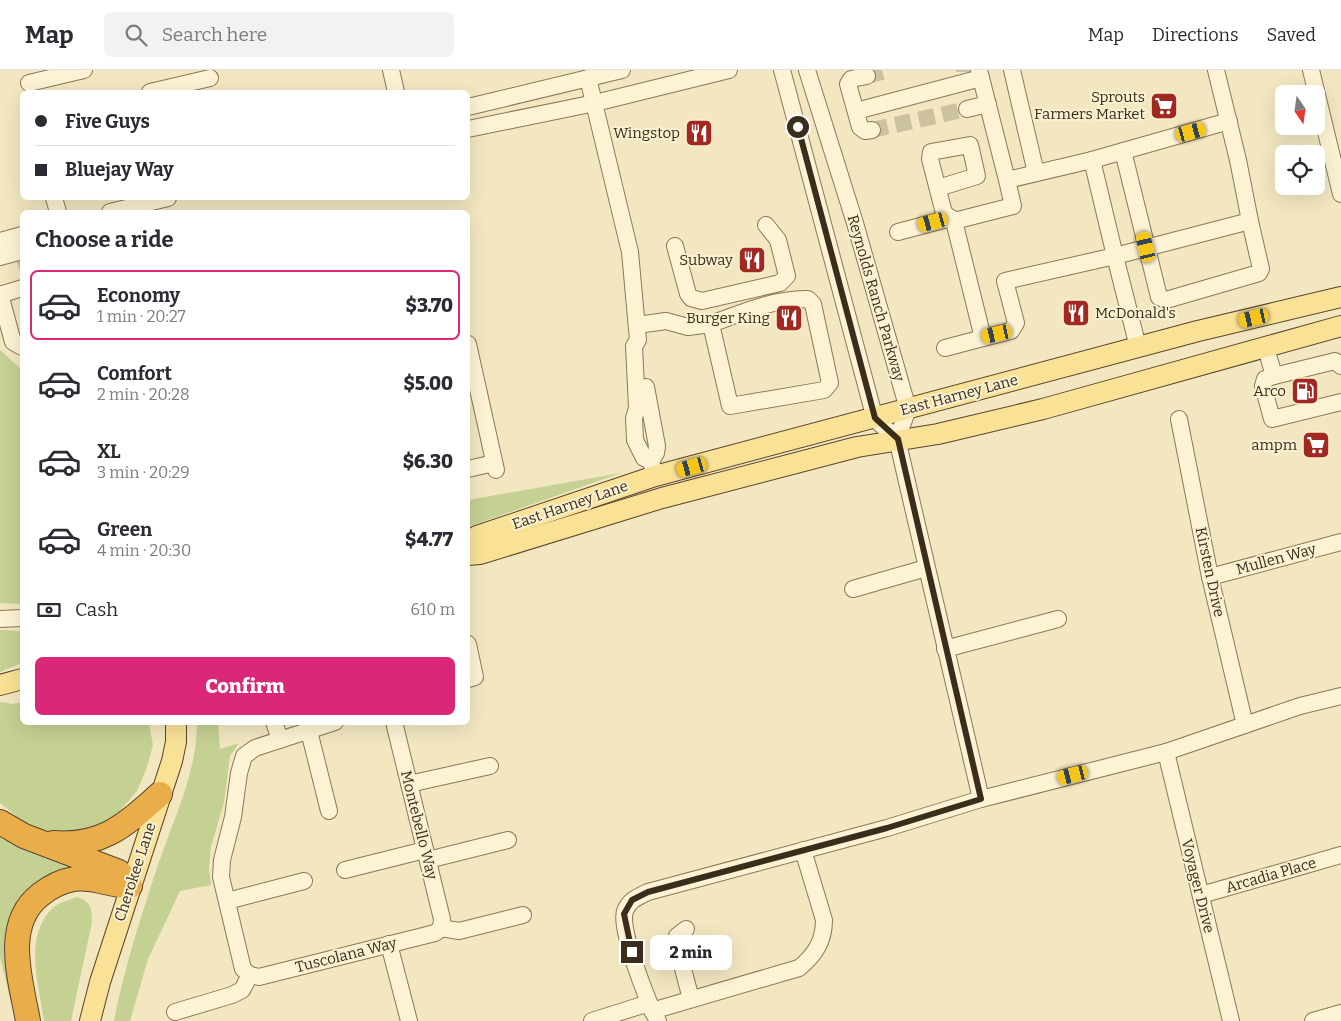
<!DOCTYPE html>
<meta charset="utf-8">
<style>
body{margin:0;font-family:Bitter,serif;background:#f2f2f3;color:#2b2b33;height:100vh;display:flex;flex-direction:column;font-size:19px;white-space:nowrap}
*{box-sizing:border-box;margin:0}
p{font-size:16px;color:#7c7c81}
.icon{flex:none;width:28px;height:28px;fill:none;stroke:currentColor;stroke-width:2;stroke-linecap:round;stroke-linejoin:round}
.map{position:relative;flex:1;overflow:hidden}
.panel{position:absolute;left:20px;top:140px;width:450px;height:515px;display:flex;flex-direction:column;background:#fff;border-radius:8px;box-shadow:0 5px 20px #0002}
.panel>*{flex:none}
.banner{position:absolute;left:20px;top:20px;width:450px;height:110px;border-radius:8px;box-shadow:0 5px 20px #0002;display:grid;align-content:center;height:110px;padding:0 15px;background:#fff}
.needle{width:32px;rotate:167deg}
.tools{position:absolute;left:1275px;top:15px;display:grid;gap:10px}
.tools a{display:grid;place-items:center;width:50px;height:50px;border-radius:8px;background:#fff;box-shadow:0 5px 20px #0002;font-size:25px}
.end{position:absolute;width:22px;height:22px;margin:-11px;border:6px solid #3b2d1c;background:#fff;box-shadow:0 0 0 2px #fff}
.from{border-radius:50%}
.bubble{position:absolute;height:35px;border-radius:8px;background:#fff;box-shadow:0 5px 20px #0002;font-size:16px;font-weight:800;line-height:35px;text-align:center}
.car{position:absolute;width:15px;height:30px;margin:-15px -8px;border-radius:6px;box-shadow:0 0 4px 1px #0007;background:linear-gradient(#f5c518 24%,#345 0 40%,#f5c518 0 76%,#345 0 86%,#f5c518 0)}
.banner b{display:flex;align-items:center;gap:18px;height:48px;font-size:19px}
.banner b+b{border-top:1px solid #e1e1e2}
.banner i{width:12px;height:12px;background:#2b2b33}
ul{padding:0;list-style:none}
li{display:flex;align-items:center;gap:15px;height:70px;margin:0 10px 8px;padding:0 5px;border:2px solid transparent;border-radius:8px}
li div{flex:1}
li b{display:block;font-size:19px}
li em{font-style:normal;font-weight:800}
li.on{border-color:#db2777}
li>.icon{width:45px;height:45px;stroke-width:1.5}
h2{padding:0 15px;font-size:22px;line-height:60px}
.pay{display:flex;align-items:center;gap:12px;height:55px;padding:0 15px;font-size:19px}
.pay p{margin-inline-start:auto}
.primary-button{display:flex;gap:10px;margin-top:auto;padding:10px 15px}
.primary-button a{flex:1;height:58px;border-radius:8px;background:#db2777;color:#fff;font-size:20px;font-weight:800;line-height:58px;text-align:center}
header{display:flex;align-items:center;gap:30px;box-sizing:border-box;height:70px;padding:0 25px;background:#fff;border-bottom:1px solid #e1e1e2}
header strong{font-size:24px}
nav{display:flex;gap:28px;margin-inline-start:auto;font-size:18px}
.search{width:350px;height:45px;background:#f2f2f3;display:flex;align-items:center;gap:12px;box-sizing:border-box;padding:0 18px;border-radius:8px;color:#7c7c81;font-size:19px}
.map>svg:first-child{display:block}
</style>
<header>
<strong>Map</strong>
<div class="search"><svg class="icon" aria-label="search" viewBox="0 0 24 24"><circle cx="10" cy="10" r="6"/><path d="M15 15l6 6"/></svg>Search here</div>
<nav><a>Map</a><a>Directions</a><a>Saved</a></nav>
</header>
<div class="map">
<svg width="1341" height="951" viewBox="0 0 1341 951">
<rect width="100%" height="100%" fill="#f2e7c0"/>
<g fill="#c5d193">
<path d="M0,280l22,20v234l-22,-1z"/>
<path d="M621,403l-142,50 -11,4v-27z"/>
<path d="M0,560l22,1v32l-22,9z"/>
<path d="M0,632l13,2 9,-2v20l127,1 4,22 -6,22 -10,24 -25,29 -22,8 -19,3h-22l-19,-4 -30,-24z"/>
<path d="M197,653h21l2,26 19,-6 -9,13 -6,46 -13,45 -2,21 2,17 -31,6 -32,68 -18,62h-16c11,-56 28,-108 46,-162 16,-45 37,-89 37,-136z"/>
<path d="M0,759l81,36 -54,33 -8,103 -8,1 -11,-45z"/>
<path d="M77,827c14,5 15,11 15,25l-21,99h-27c-5,-37 -22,-86 11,-115 6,-4 15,-6 22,-9z"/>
</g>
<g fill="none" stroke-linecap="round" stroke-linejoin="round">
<g stroke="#cdc29f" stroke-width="16" stroke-dasharray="16 8" stroke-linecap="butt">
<path d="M964,0v2"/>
<path d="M867,6l22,-6"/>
<path d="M872,60l95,-21"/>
<path d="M17,193l5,-2"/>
</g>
<g stroke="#8d7756" stroke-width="18">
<g id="minor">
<path d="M391,0l5,22"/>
<path d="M782,0l93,349 22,20"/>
<path d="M807,0l48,153 53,186 -11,30"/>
<path d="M979,0l28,110 85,-20 23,96 -110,25 11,42 -5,8 -28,7 -29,-117 59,-15 -6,-26"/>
<path d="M1012,0l24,103"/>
<path d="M1311,0l30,124"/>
<path d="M867,6l-16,3 -3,5 12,43 5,4 7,-1"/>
<path d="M588,8l42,174 8,88 -4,6 3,62 -3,10 1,22 9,18 7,3"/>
<path d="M29,13l55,-13"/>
<path d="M150,22l60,-14"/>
<path d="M468,37l154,-37"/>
<path d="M967,39l21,-5"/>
<path d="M856,41l125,-33"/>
<path d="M468,59l127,-26 134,-33"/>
<path d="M1123,81l36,146 7,3 93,-27 2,-4 -11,-48"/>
<path d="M1092,90l137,-39"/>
<path d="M938,118l39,-12 -7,-31 -39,7 -1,7 14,54 10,8"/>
<path d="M54,128l4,14"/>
<path d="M110,142l58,-14"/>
<path d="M898,162l53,-14"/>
<path d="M0,171l22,-6"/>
<path d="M675,176l13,48 3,4 11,3 78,-18 7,-7 -9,-36 -12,-15"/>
<path d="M0,187l22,-6"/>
<path d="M0,224l13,48 9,5"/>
<path d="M0,225l22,-7"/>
<path d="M637,255l29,-4 22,6 23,-3 19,82 94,-16 6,-7 -17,-79 -5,-5c-32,-1 -67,14 -97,25"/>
<path d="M468,274l28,126"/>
<path d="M1138,277l-23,-91 135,-35 -12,-61 -22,-90"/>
<path d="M945,278l38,-10"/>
<path d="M1266,278l8,28"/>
<path d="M1341,296l-6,-5 -61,15 -9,3 -2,7 9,33 69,-17"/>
<path d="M646,317l11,59 -1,7 -5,8 2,8"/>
<path d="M1179,349l31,158 35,148"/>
<path d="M897,369l84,360"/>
<path d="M468,399l26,-6"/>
<path d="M1210,507l131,-35"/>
<path d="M853,519l73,-21"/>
<path d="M0,549l22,-1"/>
<path d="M468,574l7,33 -7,2"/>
<path d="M945,579l113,-30"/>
<path d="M274,652l6,18"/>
<path d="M335,652l-80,26 -11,8 -5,17 -6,44 -11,43 -1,17 22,92 7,6 9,2 176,-44 6,-5"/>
<path d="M394,652l48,197 -1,9"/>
<path d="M309,661l20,80"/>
<path d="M1166,682l65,269"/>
<path d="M409,714l81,-18"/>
<path d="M428,790l80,-20"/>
<path d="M345,800l80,-20"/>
<path d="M1201,825l140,-40"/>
<path d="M227,831l77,-20"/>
<path d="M441,858l18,3 64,-16"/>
<path d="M686,859l-9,7v10l14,53"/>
<path d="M389,874l20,77"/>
<path d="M652,941l147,-43c16,-13 25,-27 25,-48l-21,-70"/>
<path d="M175,942l57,-17 10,-5 8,-15"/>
<path d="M592,951l57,-18"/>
<path d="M658,951c-10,-18 -39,-92 -33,-110 4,-11 13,-14 23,-19l239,-64 94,-29 185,-47 134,-46 41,-10"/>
<path d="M1313,951l28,-8"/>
</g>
</g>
<g stroke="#5a442b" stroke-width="22">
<g id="major">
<path d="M468,473l9,-7 178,-60 543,-145 143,-34"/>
<path d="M468,485l12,-1 182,-56 195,-51 81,-13 105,-25 298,-83"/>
<path d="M0,615l22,-6"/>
<path d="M90,951l10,-39 72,-221 4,-19v-20"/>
</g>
</g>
<g stroke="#5a442b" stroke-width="26">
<g id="highway">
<path d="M0,752l24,14 95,36 4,5"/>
<path d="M53,773c50,4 72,-18 107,-49"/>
<path d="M28,951c-7,-40 -26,-96 12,-126 10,-8 21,-14 34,-16 19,-3 37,7 56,7"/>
</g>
</g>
<use href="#minor" stroke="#fcf3d4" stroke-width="16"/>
<use href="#major" stroke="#f9e195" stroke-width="20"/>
<use href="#highway" stroke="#e9ae49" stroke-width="24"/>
</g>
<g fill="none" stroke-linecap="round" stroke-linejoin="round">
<path stroke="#3b2d1c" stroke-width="6" d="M632,882l-8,-38 8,-14 16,-8 239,-64 94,-29 -83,-360 -23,-21 -77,-291"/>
</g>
<defs>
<g id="supermarket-square" transform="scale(1.4375)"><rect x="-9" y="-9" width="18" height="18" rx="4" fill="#a12921" stroke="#f8f0d1"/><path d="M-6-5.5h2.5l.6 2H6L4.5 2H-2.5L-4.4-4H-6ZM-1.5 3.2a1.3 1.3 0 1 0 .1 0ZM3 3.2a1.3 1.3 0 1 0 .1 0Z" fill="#fff"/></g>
<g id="restaurant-square" transform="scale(1.4375)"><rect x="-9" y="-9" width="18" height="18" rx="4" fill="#a12921" stroke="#f8f0d1"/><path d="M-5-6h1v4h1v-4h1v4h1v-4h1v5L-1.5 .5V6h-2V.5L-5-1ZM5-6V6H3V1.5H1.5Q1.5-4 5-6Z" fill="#fff"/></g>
<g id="fuel-square" transform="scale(1.4375)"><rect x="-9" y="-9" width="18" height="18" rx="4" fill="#a12921" stroke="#f8f0d1"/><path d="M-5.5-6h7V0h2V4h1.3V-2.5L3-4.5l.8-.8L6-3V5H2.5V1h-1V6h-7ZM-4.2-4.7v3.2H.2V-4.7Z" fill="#fff"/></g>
</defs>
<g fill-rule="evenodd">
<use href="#supermarket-square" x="1164" y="36"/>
<use href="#restaurant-square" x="699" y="63"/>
<use href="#restaurant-square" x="752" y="190"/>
<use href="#restaurant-square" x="1076" y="243"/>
<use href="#restaurant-square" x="789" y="248"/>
<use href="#fuel-square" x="1305" y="321"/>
<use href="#supermarket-square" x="1316" y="375"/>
</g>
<g text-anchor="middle" stroke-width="4" stroke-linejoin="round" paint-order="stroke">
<g font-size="15" fill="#3b2d1c" stroke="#f8f0d1" text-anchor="end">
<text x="1145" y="32">Sprouts<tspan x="1145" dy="17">Farmers Market</tspan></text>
<text x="680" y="68">Wingstop</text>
<text x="733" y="195">Subway</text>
<text x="1095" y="248" text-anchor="start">McDonald's</text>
<text x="770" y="253">Burger King</text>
<text x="1286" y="326">Arco</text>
<text x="1297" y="380">ampm</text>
</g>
<g font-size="15" fill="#3b2d1c" stroke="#f8f0d1">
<text transform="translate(876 228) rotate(74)" y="5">Reynolds Ranch Parkway</text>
<text transform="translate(959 325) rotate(-15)" y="5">East Harney Lane</text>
<text transform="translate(570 435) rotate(-19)" y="5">East Harney Lane</text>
<text transform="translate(1276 489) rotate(-15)" y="5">Mullen Way</text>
<text transform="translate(1210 502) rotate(78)" y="5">Kirsten Drive</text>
<text transform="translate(419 755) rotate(76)" y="5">Montebello Way</text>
<text transform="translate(135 802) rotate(-72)" y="5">Cherokee Lane</text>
<text transform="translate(1271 805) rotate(-16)" y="5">Arcadia Place</text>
<text transform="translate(1198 816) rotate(76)" y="5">Voyager Drive</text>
<text transform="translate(346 885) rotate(-14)" y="5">Tuscolana Way</text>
</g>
</g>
</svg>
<div class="tools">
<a><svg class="needle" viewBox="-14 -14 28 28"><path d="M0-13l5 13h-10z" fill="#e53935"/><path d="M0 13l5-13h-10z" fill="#7c7c81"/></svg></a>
<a><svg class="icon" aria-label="locate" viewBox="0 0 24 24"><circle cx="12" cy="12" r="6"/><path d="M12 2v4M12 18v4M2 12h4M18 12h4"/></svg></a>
</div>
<i class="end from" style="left:798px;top:57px"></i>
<i class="end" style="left:632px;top:882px"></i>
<div class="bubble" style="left:650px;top:865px;width:82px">2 min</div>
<i class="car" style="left:1191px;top:62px;rotate:75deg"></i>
<i class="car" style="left:933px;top:152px;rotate:255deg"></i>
<i class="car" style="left:1146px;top:177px;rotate:347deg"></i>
<i class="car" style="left:1254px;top:248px;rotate:257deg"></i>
<i class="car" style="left:997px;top:264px;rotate:257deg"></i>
<i class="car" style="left:692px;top:397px;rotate:255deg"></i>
<i class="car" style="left:1073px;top:705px;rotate:256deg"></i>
<div class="banner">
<b><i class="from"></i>Five Guys</b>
<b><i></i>Bluejay Way</b>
</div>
<section class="panel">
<h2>Choose a ride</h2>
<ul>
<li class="on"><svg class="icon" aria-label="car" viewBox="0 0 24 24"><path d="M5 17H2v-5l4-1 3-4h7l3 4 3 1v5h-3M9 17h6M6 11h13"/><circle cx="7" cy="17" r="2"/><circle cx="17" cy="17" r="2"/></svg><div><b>Economy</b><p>1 min · 20:27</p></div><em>$3.70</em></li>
<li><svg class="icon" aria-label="car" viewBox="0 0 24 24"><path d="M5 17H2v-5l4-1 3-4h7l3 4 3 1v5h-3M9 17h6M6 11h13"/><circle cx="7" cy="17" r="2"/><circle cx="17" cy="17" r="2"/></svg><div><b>Comfort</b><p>2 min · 20:28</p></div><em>$5.00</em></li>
<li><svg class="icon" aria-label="car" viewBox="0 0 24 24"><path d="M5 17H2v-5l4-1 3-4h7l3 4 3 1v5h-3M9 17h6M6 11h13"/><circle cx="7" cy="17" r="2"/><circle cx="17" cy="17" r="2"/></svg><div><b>XL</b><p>3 min · 20:29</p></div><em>$6.30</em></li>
<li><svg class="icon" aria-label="car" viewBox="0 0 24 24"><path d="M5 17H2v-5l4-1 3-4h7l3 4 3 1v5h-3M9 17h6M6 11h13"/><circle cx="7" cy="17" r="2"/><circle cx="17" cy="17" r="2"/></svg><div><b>Green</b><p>4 min · 20:30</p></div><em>$4.77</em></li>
</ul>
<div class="pay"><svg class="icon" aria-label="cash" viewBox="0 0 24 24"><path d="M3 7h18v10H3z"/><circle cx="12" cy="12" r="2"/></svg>Cash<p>610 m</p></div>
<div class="primary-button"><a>Confirm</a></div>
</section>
</div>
